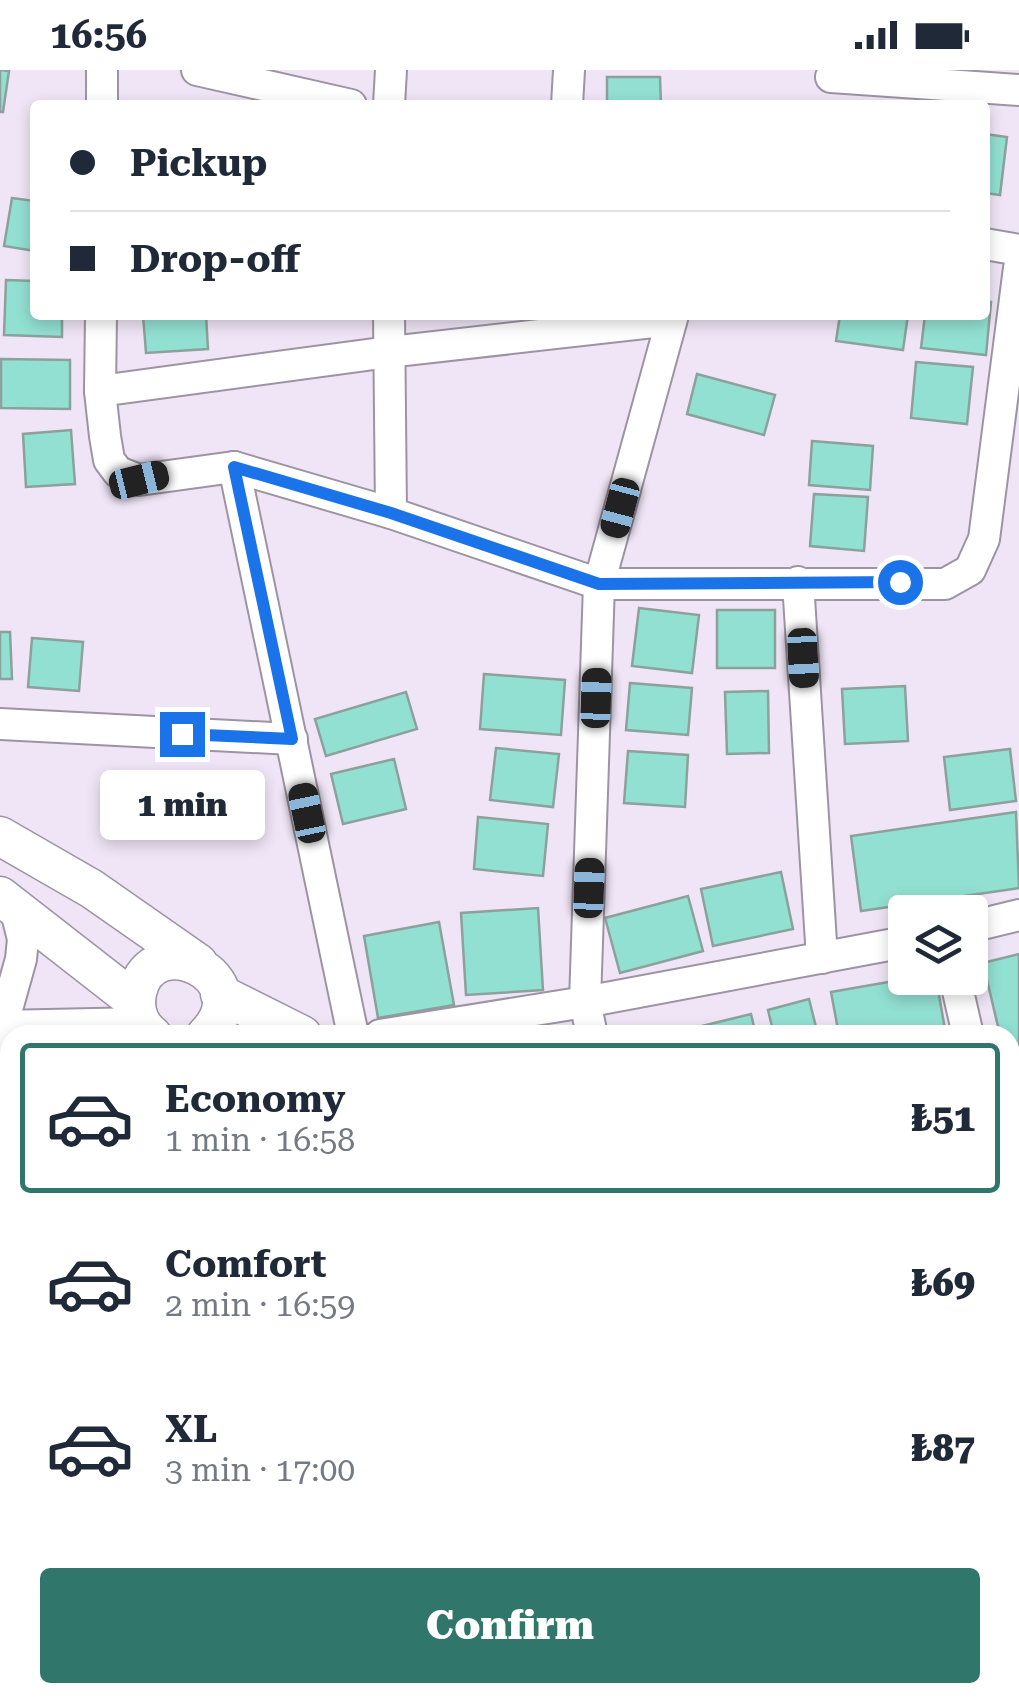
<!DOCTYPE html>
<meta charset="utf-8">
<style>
body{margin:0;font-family:"Roboto Serif",serif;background:#f2f2f3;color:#1f2937;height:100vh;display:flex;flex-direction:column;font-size:38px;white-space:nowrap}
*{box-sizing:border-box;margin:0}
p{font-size:32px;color:#747a83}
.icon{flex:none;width:55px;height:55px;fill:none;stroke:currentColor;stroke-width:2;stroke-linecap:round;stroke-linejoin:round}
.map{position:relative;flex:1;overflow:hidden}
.panel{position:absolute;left:0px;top:955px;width:1020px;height:678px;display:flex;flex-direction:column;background:#fff;border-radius:30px 30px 0 0;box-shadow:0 5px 15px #0003}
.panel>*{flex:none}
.top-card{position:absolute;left:30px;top:30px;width:960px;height:220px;border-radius:10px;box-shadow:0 5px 15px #0003;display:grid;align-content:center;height:220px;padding:0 40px;background:#fff}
.tools{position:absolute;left:888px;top:825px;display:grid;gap:20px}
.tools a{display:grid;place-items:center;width:100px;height:100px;border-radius:10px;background:#fff;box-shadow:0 5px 15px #0003;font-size:50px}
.end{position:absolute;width:45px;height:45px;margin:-22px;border:12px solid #1a73e8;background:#fff;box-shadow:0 0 0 5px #fff}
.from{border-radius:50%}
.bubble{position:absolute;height:70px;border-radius:10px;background:#fff;box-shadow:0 5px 15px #0003;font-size:32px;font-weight:800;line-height:70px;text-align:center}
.car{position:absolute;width:30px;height:60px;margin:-30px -15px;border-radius:12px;box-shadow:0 0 8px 2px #0007;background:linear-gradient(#222 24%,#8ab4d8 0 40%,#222 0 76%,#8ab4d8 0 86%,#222 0)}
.top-card b{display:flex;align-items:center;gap:35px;height:95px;font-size:38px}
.top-card b+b{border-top:2px solid #e0e1e3}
.top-card i{width:25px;height:25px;background:#1f2937}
ul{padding:18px 0 0;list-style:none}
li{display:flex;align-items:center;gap:30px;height:150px;margin:0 20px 15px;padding:0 20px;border:5px solid transparent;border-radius:10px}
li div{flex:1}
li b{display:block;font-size:38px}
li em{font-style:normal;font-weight:800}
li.active{border-color:#31766b}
li>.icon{width:90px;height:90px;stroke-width:1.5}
.primary-button{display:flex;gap:20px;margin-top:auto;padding:20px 40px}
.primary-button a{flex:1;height:115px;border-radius:10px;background:#31766b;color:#fff;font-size:40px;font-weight:800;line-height:115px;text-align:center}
.status{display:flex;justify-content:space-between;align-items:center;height:70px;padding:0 50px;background:#fff;direction:ltr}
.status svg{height:28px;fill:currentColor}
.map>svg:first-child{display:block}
</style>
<div class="status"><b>16:56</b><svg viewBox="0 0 49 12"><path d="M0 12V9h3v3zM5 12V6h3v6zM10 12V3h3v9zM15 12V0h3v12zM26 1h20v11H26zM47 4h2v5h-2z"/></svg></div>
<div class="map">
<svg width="1019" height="1632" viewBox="0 0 1019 1632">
<rect width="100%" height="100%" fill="#efe5f6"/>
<path fill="#e7daf2" d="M1019,1190v442h-245l-2,-9 238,-1v-429z"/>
<g fill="#92e0d2" stroke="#8ca19d" stroke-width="2.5">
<path d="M0,0l9,1 -6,41h-3z"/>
<path d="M607,7h53l1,28h-54z"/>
<path d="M985,64l22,3 -7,58 -15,-2z"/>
<path d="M12,128l23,3v50l-31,-5z"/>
<path d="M6,210l29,1v34h27v22l-58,-2z"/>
<path d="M985,231l6,1 -5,53 -65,-7 4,-33h60z"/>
<path d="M143,245h63l2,34 -62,4z"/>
<path d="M840,245h68l-5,35 -67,-9z"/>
<path d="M1,289l69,1v49l-69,-1z"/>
<path d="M916,292l57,5 -6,57 -56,-6z"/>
<path d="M697,304l78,21 -11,40 -77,-21z"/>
<path d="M71,360l4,54 -49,3 -3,-53z"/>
<path d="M812,371l61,5 -3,44 -61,-5z"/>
<path d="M814,424l54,3 -4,54 -54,-5z"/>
<path d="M639,538l60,7 -7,58 -60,-7z"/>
<rect x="717" y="540" width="58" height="58"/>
<path d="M0,562h10l2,47h-12z"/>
<path d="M32,568l51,4 -4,49 -51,-4z"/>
<path d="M484,604l81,6 -4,55 -81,-6z"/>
<path d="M630,613l62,5 -4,47 -62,-5z"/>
<path d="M905,616l3,55 -63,3 -3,-55z"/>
<path d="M768,621l1,62 -42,1 -2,-62z"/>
<path d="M406,622l11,37 -91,27 -11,-37z"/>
<path d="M496,678l63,6 -6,53 -63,-7z"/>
<path d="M1010,679l6,52 -66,9 -6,-53z"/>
<path d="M628,681l60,4 -3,52 -61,-4z"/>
<path d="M394,689l12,50 -63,15 -12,-50z"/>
<path d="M1016,742l3,76 -158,23 -10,-75z"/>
<path d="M478,747l70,7 -5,52 -69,-7z"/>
<path d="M781,802l12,57 -80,17 -12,-57z"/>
<path d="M688,826l15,55 -83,22 -15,-55z"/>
<path d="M538,838l5,82 -77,5 -5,-82z"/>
<path d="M439,852l15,83 -76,13 -14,-82z"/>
<path d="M1019,884v158l-9,-37v-40h-10l-17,-72z"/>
<path d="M911,908h25l10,57h-107l-8,-43z"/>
<path d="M809,929l9,36h-44l-6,-25z"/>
<path d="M751,944l5,21h-56l-2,-8z"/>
<path d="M1010,1203l9,24v59l-9,2z"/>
<path d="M1010,1532l9,51v49h-45l-1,-10h37z"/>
<path d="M802,1622h79l1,10h-78z"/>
</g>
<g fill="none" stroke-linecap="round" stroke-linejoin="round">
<g stroke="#9d94a3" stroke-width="19">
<path id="service" d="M1010,1406l9,6"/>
</g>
<g stroke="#9d94a3" stroke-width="34">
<g id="minor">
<path d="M197,0l154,35"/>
<path d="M831,7l188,13"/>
<path d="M102,35v-35"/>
<path d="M389,35l2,-35"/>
<path d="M567,35l2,-35"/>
<path d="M985,174l34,6"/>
<path d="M101,245l-1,76 5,45 4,24 9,12 21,8 95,-13 157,46"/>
<path d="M389,245l2,198 208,71h346l25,-14 14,-31 35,-271"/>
<path d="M100,321l289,-39 282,-32"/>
<path d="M234,397l119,568"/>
<path d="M798,512l24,376"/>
<path d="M0,654l292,15"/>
<path d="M970,857l49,-12"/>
<path d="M955,908l13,57"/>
<path d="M0,956l141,-3"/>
<path d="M380,965l205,-33 320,-60"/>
<path d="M592,965l-7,-33 14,-418 74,-269"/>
<path d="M0,1100l2,-143 19,-68 2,-20 -8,-32"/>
<path d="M0,1425l10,-2"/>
</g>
</g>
<g stroke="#9d94a3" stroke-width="41">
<g id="tertiary">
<path d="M0,766l92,53 106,74"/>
<path d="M0,826l136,106"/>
<path d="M220,924l82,41"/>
<path d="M152,965c-13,-10 -18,-26 -15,-42 14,-69 126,-16 69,42"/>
<path d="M1010,1164l9,-3"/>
<path d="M745,1622l3,10"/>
</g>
</g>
<use href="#service" stroke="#fff" stroke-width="15"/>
<use href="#minor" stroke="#fff" stroke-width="30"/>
<use href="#tertiary" stroke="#fff" stroke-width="38"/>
</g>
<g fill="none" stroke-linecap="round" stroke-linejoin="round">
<path stroke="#1a73e8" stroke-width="12" d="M182,664l110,5 -58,-272 157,46 208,71 301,-2"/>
</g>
</svg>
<div class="tools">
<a><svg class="icon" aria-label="layers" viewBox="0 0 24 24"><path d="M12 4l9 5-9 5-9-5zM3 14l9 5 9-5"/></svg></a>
</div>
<i class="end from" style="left:900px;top:512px"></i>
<i class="end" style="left:182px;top:664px"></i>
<div class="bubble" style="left:100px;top:700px;width:165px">1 min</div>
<i class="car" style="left:139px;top:410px;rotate:76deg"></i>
<i class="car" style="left:620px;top:438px;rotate:195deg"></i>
<i class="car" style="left:803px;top:588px;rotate:177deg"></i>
<i class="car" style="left:596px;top:628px;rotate:2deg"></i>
<i class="car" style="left:307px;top:743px;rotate:348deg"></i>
<i class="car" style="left:589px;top:818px;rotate:2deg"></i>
<div class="top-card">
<b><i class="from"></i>Pickup</b>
<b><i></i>Drop-off</b>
</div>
<section class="panel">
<ul>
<li class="active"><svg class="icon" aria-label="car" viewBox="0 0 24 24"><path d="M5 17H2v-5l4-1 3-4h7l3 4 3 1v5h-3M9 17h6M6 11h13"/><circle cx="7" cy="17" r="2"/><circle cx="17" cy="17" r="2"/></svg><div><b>Economy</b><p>1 min · 16:58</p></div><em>₺51</em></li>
<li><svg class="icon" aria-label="car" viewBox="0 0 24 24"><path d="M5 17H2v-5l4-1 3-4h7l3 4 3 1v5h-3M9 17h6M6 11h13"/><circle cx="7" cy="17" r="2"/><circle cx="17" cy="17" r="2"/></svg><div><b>Comfort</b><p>2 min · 16:59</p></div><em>₺69</em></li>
<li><svg class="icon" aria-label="car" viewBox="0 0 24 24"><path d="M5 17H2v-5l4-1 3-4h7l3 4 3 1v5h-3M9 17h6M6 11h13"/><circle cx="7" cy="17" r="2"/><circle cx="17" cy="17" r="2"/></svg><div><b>XL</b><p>3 min · 17:00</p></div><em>₺87</em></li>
</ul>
<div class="primary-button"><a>Confirm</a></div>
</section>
</div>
